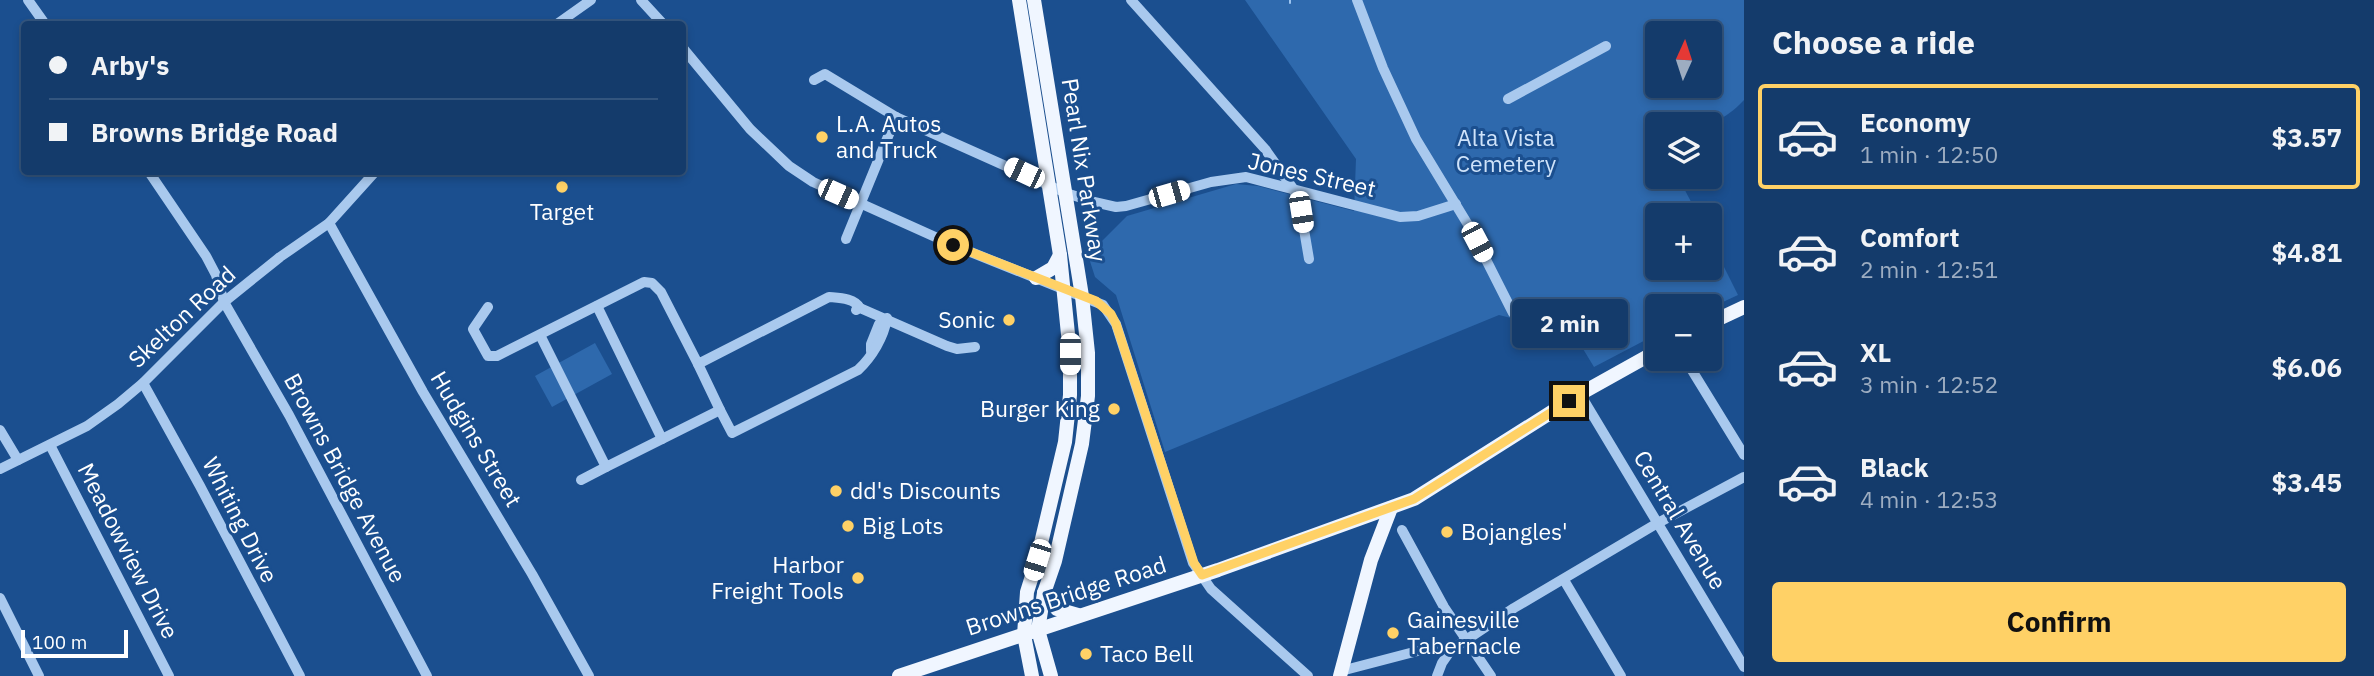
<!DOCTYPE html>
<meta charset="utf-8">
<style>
body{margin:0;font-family:"IBM Plex Sans",sans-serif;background:#1d4271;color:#f1f3f6;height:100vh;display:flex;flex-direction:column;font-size:26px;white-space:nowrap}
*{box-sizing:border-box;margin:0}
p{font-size:23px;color:#9dadc1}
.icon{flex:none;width:38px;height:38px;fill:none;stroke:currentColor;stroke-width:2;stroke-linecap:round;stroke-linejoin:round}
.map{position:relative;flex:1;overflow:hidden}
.details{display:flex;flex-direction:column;background:#143b6b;width:630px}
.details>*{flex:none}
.top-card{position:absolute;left:21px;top:21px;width:665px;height:154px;border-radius:7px;box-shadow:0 4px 10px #0003,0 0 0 2px #33557e;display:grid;align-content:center;height:154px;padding:0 28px;background:#143b6b}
.needle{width:46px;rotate:3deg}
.buttons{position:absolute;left:1645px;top:21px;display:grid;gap:14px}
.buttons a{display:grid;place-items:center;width:77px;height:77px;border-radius:7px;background:#143b6b;box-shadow:0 4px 10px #0003,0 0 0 2px #33557e;font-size:35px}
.scale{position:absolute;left:21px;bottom:18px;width:107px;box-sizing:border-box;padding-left:7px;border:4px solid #fff;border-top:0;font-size:19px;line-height:24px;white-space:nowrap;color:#fff;-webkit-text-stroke:5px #1b4f8f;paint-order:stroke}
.end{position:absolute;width:32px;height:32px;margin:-16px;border:9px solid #ffd166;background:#111;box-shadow:0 0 0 4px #111}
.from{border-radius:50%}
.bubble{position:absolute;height:49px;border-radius:7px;background:#143b6b;box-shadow:0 4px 10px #0003,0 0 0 2px #33557e;font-size:23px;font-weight:700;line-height:49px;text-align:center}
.car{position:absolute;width:21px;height:42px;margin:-21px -10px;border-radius:9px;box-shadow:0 0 5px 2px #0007;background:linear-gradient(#fff 24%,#345 0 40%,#fff 0 76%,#345 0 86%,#fff 0)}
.top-card b{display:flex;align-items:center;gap:24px;height:66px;font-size:26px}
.top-card b+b{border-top:2px solid #33557e}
.top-card i{width:18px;height:18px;background:#f1f3f6}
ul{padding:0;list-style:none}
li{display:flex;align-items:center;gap:21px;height:105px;margin:0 14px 10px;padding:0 14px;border:4px solid transparent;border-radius:7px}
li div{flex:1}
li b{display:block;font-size:26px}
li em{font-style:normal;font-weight:700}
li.active{border-color:#ffd166}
li>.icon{width:63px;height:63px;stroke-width:1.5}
h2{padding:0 28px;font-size:32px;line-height:84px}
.button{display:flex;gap:14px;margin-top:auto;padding:14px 28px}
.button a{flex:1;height:80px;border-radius:7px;background:#ffd166;color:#111;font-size:28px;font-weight:700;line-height:80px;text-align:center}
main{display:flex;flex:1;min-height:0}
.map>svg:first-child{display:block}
</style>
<main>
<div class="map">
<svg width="1744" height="676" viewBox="0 0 1744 676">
<rect width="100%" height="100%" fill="#1b4f8f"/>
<g fill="#2e69ad" fill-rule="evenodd">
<path d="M1245,0h499v100c-29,31 -47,24 -87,24v53h21l20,38h-41v53h53v-29l28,56 -28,13v-2h-53v28l-63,33 -20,-33 -75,-19 -334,137 -49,-157 -21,-18 -7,-22 39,-39 109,-32 22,2 96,25 2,-52zM1657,33h53v53h-53z"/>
<path d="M595,343l17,31 -60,33 -17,-31z"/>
</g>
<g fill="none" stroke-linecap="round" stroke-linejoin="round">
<path stroke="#9cc4f0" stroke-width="2" d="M1290,0v3"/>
<g stroke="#a9c9ee" stroke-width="10">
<path d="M28,0l17,24"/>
<path d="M641,0l22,24"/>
<path d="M1131,0l134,149 29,41 7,22 8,47"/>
<path d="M1357,0l26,68 33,71 54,89 43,85"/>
<path d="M557,24l34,-24"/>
<path d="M682,47l68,82 39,37 24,16 140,63 150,60 13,19 77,239 18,26 97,87"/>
<path d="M814,80l11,-6 71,43 170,76 28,9 22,5 10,-1 85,-24 35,-5 154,40 18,-1 38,-12"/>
<path d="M1508,99l98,-53"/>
<path d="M149,172l57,84 10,19 8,27 65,113 138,261"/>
<path d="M329,223l94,169 109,182 57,102"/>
<path d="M846,239l50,-122"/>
<path d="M488,307l-15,22 15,27h9l147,-74 8,1 9,9 37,72 131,-67c11,1 25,1 31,11"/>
<path d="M856,310l4,-2 87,38 10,3 18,-2"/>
<path d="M540,335l66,132 56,-28 -65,-133"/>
<path d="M871,351v-7l8,-20 7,-3"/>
<path d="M1685,359l59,96"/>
<path d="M698,364l22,46"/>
<path d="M143,383l57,103 100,190"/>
<path d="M1580,394l164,273"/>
<path d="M0,430l18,30"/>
<path d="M662,439l58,-29 12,23 126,-63c14,-13 26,-33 29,-52"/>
<path d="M50,445l119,231"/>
<path d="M0,469l87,-43 31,-22 25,-21 81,-81 56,-45 49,-34 46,-51"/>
<path d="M581,480l25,-13"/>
<path d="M1402,530l42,77 47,69"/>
<path d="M1564,580l57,96"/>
<path d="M0,598l39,78"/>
<path d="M1341,671l92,-24"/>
<path d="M1437,676l5,-13 9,-13 63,-42 142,-84 88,-47"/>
</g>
<g stroke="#f0f6ff" stroke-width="14">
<path d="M1019,0l41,255 10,99v41l-5,47 -28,118 -10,32 -3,43 8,41"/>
<path d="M1034,0l48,296 6,57v43l-6,48 -27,117 -11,32 -6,37 13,46"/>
<path d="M1036,278l17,-10 7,-13"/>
<path d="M1710,323l34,-16"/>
<path d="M1044,593l13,16 21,6"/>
<path d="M899,676l319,-106 196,-71 166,-105 77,-43"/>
<path d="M1340,676l31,-116 20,-52"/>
</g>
</g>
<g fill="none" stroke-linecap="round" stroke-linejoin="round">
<path stroke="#ffd166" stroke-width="9" d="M953,245l143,56 15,13 5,10 78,239 8,12 212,-76 155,-98"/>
</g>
<g fill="#ffd166" stroke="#1b4f8f" stroke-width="2.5">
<circle cx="822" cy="137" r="7"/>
<circle cx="562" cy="187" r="7"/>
<circle cx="1009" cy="320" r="7"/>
<circle cx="1114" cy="409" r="7"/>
<circle cx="836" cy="491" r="7"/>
<circle cx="848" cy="526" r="7"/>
<circle cx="1447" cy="532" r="7"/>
<circle cx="858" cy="578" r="7"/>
<circle cx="1393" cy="633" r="7"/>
<circle cx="1086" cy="654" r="7"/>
</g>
<g text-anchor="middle" stroke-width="6" stroke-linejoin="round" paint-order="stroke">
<g font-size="23" fill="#fff" stroke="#1b4f8f" text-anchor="start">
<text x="836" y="132">L.A. Autos<tspan x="836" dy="26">and Truck</tspan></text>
<text x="562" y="220" text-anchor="middle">Target</text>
<text x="995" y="328" text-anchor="end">Sonic</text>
<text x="1100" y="417" text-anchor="end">Burger King</text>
<text x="850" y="499">dd's Discounts</text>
<text x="862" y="534">Big Lots</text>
<text x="1461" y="540">Bojangles'</text>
<text x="844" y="573" text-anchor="end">Harbor<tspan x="844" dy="26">Freight Tools</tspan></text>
<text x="1407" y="628">Gainesville<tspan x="1407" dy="26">Tabernacle</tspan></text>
<text x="1100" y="662">Taco Bell</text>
</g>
<g font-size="23" fill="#cfe3fa" stroke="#1b4f8f">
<text x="1506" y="146">Alta Vista<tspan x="1506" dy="26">Cemetery</tspan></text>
</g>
<g font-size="23" fill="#fff" stroke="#1b4f8f">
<text transform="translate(1084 170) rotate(81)" y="8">Pearl Nix Parkway</text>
<text transform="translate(1312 175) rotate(13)" y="8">Jones Street</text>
<text transform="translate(182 317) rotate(-43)" y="8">Skelton Road</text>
<text transform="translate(476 439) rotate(59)" y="8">Hudgins Street</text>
<text transform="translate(345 478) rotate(62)" y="8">Browns Bridge Avenue</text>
<text transform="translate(240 520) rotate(63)" y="8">Whiting Drive</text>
<text transform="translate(1680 520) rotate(59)" y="8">Central Avenue</text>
<text transform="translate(128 551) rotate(63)" y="8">Meadowview Drive</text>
<text transform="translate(1066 596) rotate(-18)" y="8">Browns Bridge Road</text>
</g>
</g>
</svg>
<div class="buttons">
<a><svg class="needle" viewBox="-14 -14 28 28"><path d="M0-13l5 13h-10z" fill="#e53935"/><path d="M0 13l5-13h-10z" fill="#9dadc1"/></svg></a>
<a><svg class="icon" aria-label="layers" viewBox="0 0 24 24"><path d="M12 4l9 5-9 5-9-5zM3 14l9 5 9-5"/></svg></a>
<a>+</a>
<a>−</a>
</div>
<div class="scale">100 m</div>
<i class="end from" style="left:953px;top:245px"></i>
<i class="end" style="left:1569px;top:401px"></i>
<div class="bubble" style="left:1512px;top:299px;width:116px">2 min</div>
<i class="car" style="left:1024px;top:173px;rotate:295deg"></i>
<i class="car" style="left:838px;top:194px;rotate:114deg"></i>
<i class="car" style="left:1169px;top:194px;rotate:74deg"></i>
<i class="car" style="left:1301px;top:212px;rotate:171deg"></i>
<i class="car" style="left:1477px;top:242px;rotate:152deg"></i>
<i class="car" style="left:1070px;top:354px;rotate:180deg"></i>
<i class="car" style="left:1037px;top:560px;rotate:197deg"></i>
<div class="top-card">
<b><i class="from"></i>Arby's</b>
<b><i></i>Browns Bridge Road</b>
</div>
</div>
<section class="details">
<h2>Choose a ride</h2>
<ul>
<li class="active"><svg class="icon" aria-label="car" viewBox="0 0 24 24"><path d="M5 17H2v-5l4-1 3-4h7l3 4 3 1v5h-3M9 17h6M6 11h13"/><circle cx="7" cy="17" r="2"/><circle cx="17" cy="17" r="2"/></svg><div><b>Economy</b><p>1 min · 12:50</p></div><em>$3.57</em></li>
<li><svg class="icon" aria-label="car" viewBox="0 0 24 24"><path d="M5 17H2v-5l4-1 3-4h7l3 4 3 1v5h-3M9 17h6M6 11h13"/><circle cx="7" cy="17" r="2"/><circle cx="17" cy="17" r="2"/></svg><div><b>Comfort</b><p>2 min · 12:51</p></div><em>$4.81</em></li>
<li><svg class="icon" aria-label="car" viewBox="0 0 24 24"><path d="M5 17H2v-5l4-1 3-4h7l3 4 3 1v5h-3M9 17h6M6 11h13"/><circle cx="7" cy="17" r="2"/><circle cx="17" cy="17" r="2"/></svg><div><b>XL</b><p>3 min · 12:52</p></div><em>$6.06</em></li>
<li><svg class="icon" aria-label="car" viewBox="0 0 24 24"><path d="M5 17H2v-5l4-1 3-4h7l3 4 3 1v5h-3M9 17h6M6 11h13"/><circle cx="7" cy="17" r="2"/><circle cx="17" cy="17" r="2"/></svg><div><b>Black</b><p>4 min · 12:53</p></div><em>$3.45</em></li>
</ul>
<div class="button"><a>Confirm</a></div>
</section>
</main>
